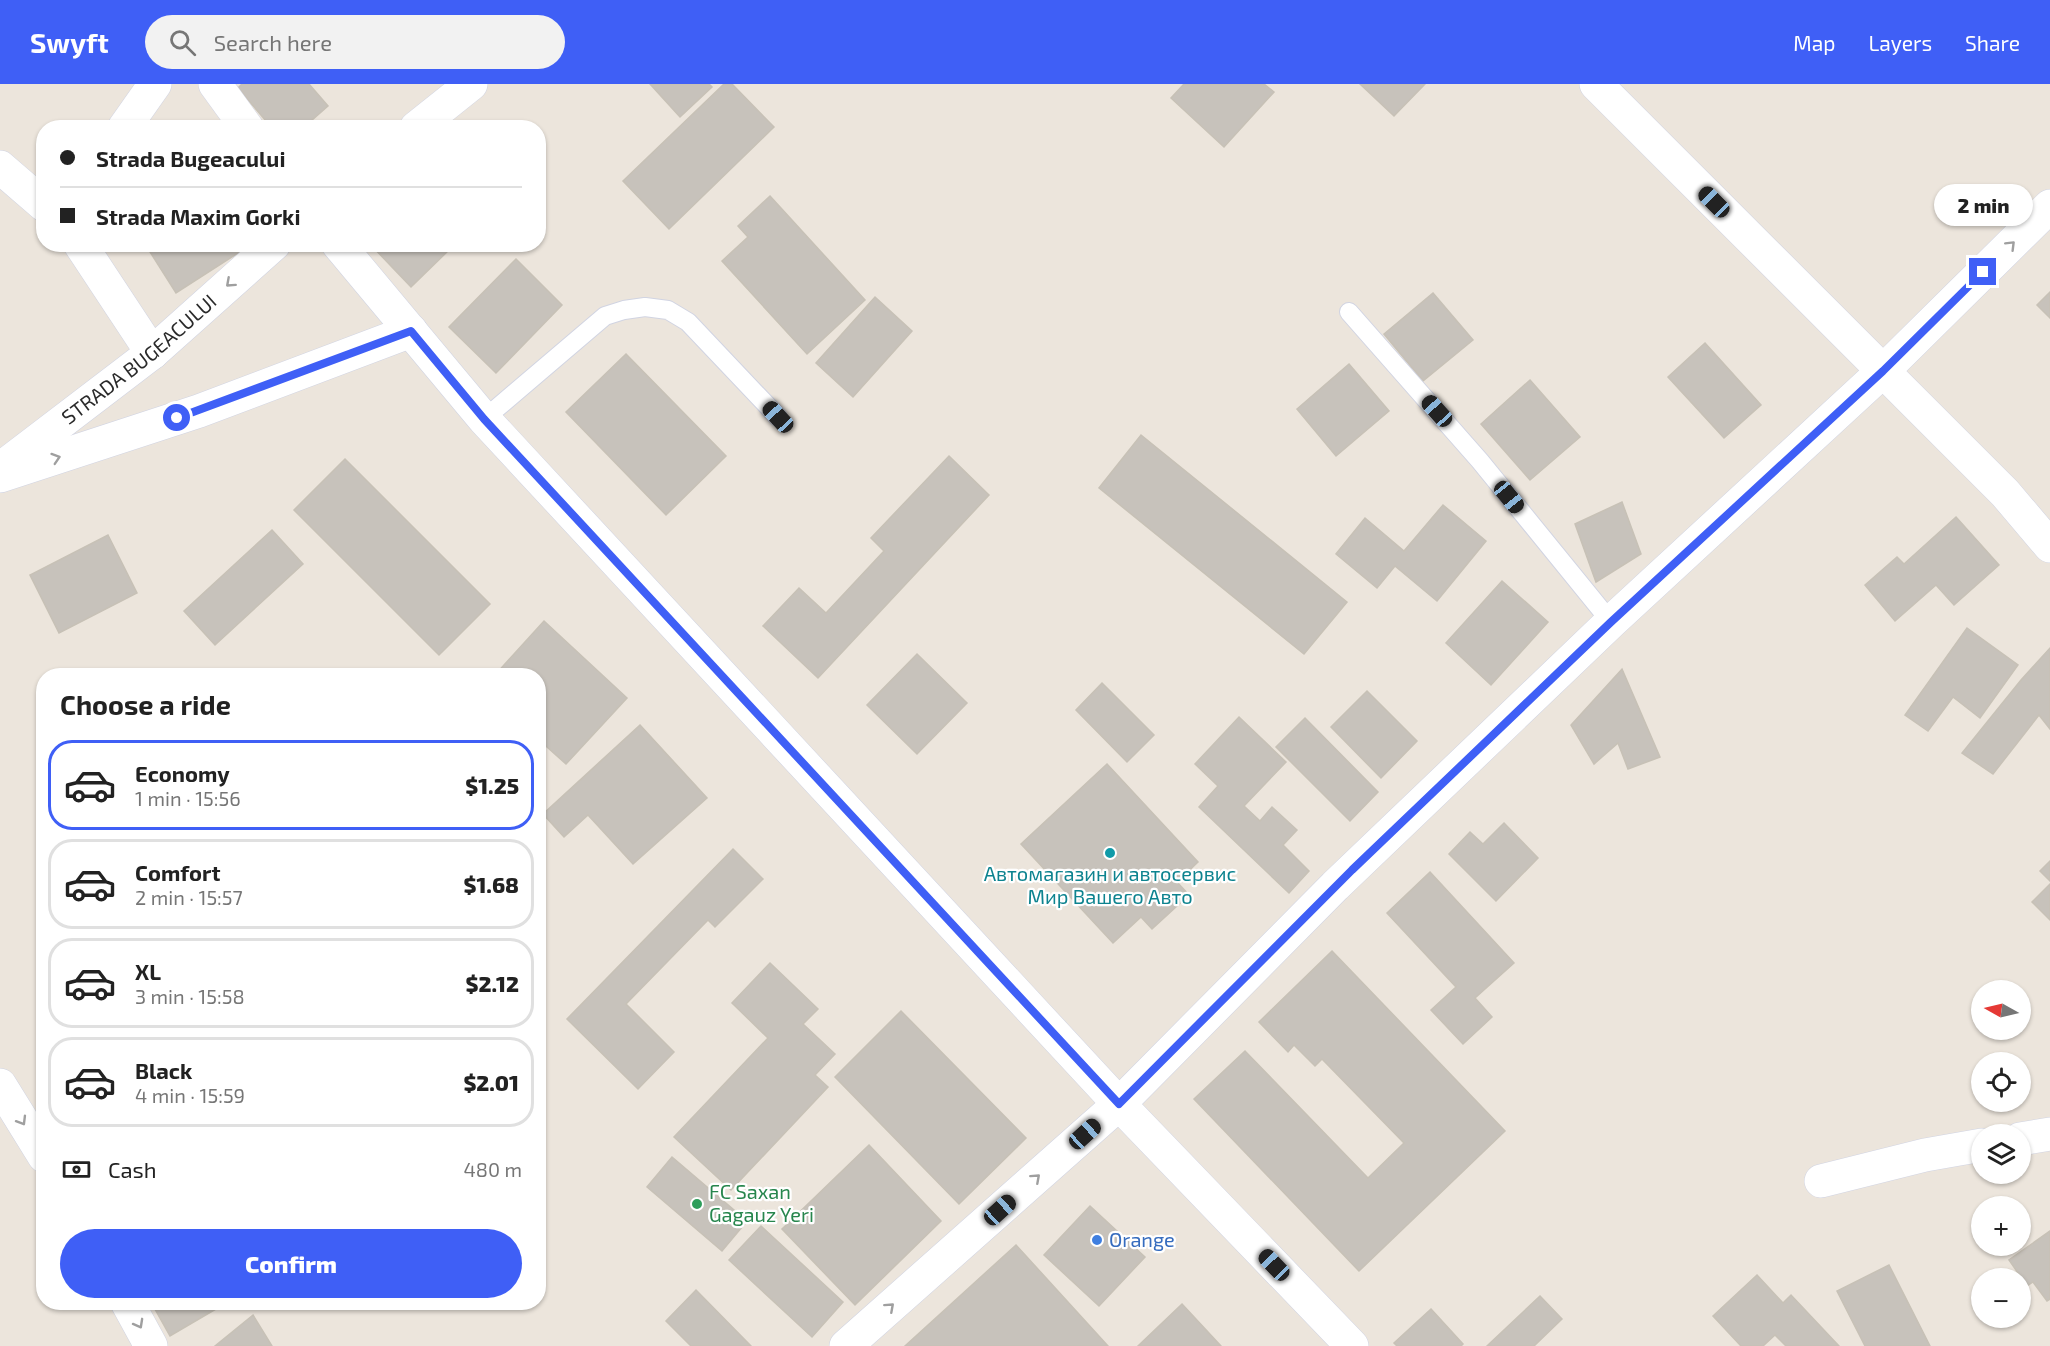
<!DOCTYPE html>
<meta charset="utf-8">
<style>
body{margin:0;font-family:"Exo 2",sans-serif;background:#f2f2f2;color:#222;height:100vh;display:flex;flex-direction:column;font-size:22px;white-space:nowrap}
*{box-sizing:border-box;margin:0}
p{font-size:20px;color:#767676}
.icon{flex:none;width:33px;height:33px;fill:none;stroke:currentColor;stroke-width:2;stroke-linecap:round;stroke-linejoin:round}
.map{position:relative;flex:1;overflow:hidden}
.sheet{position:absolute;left:36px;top:584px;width:510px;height:642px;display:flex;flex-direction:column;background:#fff;border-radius:24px;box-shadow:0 2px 4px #0004}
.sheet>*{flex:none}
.guide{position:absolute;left:36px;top:36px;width:510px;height:132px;border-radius:24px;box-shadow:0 2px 4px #0004;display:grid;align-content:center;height:132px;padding:0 24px;background:#fff}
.needle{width:39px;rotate:278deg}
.tools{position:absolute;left:1971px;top:896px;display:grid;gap:12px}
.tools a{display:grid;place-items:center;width:60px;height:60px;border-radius:50%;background:#fff;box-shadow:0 2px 4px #0004;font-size:30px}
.end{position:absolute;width:27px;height:27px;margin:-14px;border:8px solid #3f5ff6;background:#fff;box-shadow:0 0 0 3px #fff}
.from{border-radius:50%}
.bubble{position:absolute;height:42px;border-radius:21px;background:#fff;box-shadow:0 2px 4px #0004;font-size:20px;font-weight:800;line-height:42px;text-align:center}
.car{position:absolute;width:18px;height:36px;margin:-18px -9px;border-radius:8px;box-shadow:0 0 4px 2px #0007;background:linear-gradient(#222 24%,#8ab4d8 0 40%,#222 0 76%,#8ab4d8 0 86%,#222 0)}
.guide b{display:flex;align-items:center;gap:21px;height:57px;font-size:22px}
.guide b+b{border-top:2px solid #e0e0e0}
.guide i{width:15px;height:15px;background:#222}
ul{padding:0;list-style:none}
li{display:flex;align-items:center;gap:18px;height:90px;margin:0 12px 9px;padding:0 12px;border:3px solid #e0e0e0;border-radius:24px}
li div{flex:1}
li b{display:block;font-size:22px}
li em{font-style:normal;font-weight:800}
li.current{border-color:#3f5ff6}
li>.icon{width:54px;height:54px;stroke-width:1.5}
h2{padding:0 24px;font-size:27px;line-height:72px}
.pay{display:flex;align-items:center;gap:15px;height:66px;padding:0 24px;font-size:22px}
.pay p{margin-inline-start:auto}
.primary-button{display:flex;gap:12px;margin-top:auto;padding:12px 24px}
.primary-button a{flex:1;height:69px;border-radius:36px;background:#3f5ff6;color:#fff;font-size:24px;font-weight:800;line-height:69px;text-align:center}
header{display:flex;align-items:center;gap:36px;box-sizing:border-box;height:84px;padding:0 30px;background:#3f5ff6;color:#fff}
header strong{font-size:28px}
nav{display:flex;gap:33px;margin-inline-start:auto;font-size:21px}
.search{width:420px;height:54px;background:#f2f2f2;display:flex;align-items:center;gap:15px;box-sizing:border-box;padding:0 21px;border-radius:33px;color:#767676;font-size:22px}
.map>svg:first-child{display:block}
</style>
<header>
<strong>Swyft</strong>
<div class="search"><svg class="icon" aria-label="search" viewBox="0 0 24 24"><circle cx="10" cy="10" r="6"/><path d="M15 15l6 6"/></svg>Search here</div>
<nav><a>Map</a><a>Layers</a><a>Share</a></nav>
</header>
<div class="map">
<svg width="2050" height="1262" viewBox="0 0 2050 1262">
<rect width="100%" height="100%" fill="#ece5dc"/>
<g fill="#c7c2bb" stroke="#c7c1b6" stroke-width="1.5">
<path d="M242,0h67l19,22 -25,22h-31l-34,-40z"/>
<path d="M650,0h59l3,3 -32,30z"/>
<path d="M724,0h8l42,43 -105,102 -46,-48z"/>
<path d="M1184,0h80l10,8 -50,55 -53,-49z"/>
<path d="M1360,0h65l-31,32z"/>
<path d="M770,112l95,104 -58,54 -85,-93 26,-24 -10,-11z"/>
<path d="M145,160h107l-76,49z"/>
<path d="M370,160h78l3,4 -40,39z"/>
<path d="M516,175l46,46 -66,68 -47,-46z"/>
<path d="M2050,208v26l-13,-13z"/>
<path d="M1433,209l40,47 -50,41 -39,-47z"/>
<path d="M875,213l37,34 -59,66 -37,-34z"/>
<path d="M1705,259l56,62 -37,33 -56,-61z"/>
<path d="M626,270l100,102 -60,59 -100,-103z"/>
<path d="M1349,280l40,47 -53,45 -39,-47z"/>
<path d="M1530,296l50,57 -50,43 -49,-56z"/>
<path d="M1141,351l206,167 -43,52 -205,-166z"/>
<path d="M949,372l40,39 -171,183 -55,-52 36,-38 27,25 58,-62 -13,-13z"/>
<path d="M345,375l145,145 -51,51 -145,-145z"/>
<path d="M1622,418l19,52 -45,28 -21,-58z"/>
<path d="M1443,421l43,36 -49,60 -42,-35 -18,22 -41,-34 29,-36 39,33z"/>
<path d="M1956,433l43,48 -45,40 -18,-20 -41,36 -30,-36 32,-28 7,7z"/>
<path d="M272,446l31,34 -88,81 -31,-34z"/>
<path d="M108,451l29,58 -78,40 -29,-58z"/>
<path d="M1502,497l46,41 -57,63 -45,-42z"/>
<path d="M544,537l83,77 -61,66 -28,-25v-64h-43z"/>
<path d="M1967,544l51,37 -38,53 -27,-21 -25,34 -23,-16z"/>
<path d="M2050,564v81l-11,-14 -46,59 -31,-21 59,-73z"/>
<path d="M917,570l50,49 -50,51 -50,-49z"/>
<path d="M1622,585l38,88 -32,12 -10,-26 -24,21 -23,-39z"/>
<path d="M1102,599l52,52 -27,27 -51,-52z"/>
<path d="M1367,607l50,50 -36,37 -50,-51z"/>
<path d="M1239,633l47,45 -42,44 16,15 12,-14 25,23 -14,15 26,26 -20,22 -90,-86 19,-21 -23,-22z"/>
<path d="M1305,634l73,74 -28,29 -74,-74z"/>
<path d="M640,641l67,73 -74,66 -45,-49 -24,22 -21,-23z"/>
<path d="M1107,680l91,98 -21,20 12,13 -37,34 -11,-12 -28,26 -92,-99z"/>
<path d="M1504,739l34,35 -42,43 -47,-47 21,-22 13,12z"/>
<path d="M733,765l30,30 -48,48 -7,-7 -82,84 48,48 -36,37 -71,-70z"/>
<path d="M2050,777v20l-10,-10z"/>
<path d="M1430,788l84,91 -39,35 17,19 -29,27 -32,-34 25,-23 -69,-74z"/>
<path d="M2050,800v36l-18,-18z"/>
<path d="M1332,867l173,180 -146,140 -165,-172 51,-48 123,127 36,-35 -82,-84 -7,7 -21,-21 -6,7 -29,-30z"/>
<path d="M770,879l48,46 -15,15 32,30 -20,21 13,12 -97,103 -57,-53 94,-99 -36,-35z"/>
<path d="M901,927l125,127 -67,66 -124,-127z"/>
<path d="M869,1061l72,76 -86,84 -73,-76z"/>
<path d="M672,1073l75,64 -25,30 -75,-64z"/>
<path d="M1090,1122l55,51 -46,49 -55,-51z"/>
<path d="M761,1142l82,76 -31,35 -83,-77z"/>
<path d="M2050,1147v68l-3,2 -14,-19 -6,4 -18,-26z"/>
<path d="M1016,1161l92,101h-203z"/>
<path d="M1889,1181l41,81h-65l-28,-55z"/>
<path d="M1757,1191l26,28 8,-8 48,51h-53l-11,-11 -12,11h-22l-28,-30z"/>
<path d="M696,1206l55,56h-60l-25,-25z"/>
<path d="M1540,1212l22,23 -28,27h-47z"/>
<path d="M151,1218h77l-58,34z"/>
<path d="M1182,1220l39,42h-83z"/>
<path d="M1431,1225l32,35 -2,2h-64l-3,-3z"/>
<path d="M253,1231l19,31h-57z"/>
</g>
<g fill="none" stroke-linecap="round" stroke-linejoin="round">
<g stroke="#d1d4e2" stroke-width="20">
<g id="lane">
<path d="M1349,228l131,149 131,161"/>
<path d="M484,335l121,-103 19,-6 21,-3 23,3 20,12 90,95"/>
</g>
</g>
<g stroke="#d1d4e2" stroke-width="34">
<g id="street">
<path d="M215,0l32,44"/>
<path d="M1596,0l409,409 45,53"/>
<path d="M124,44l31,-44"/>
<path d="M416,44l55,-44"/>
<path d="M0,83l44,38"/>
<path d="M80,160l72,109"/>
<path d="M338,160l146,175 635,685 233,242"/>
<path id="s1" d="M4,382l148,-113 122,-109"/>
<path d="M0,392l199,-65 212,-80"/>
<path d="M0,1001l44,71"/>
<path d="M2020,1055l30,-5"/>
<path d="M1821,1097l104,-26 57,-10"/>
<path d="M127,1218l24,44"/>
<path d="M846,1262l273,-242 216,-218 276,-264 272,-251 167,-165"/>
</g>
</g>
<use href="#lane" stroke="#fff" stroke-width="18"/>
<use href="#street" stroke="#fff" stroke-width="33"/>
</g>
<defs><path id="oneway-chevron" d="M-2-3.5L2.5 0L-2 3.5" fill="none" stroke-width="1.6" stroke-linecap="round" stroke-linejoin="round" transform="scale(1.5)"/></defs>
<g stroke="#9f9f9f">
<use href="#oneway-chevron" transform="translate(2011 161) rotate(-45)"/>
<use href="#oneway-chevron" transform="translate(230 199) rotate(138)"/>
<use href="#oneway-chevron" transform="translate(56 374) rotate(-18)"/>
<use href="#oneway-chevron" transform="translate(22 1037) rotate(59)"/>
<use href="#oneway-chevron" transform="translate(1036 1094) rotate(-42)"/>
<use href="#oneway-chevron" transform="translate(890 1223) rotate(-42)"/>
<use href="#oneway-chevron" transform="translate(139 1240) rotate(61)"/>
</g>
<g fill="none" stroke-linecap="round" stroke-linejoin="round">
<path stroke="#3f5ff6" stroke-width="8" d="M177,334l234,-87 73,88 635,685 233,-234 259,-248 272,-251 100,-99"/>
</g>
<circle fill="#0f9aa8" stroke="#fff" stroke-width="2" cx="1110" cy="769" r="6"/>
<circle fill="#2e9e5b" stroke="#fff" stroke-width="2" cx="697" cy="1120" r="6"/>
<circle fill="#3f7fe0" stroke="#fff" stroke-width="2" cx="1097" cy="1156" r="6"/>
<g text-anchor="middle" stroke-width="4.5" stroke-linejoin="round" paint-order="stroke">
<g font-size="20" fill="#2a2a2a" stroke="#fff">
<text dy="7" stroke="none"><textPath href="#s1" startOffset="172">STRADA BUGEACULUI</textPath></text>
</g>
<g font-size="20" fill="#0d838f" stroke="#fff">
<text x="1110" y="797">Автомагазин и автосервис<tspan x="1110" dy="23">Мир Вашего Авто</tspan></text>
</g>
<g font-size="20" fill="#27864d" stroke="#fff" text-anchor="start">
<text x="709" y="1115">FC Saxan<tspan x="709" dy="23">Gagauz Yeri</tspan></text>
</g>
<g font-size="20" fill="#366cbe" stroke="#fff" text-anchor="start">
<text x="1109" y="1163">Orange</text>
</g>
</g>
</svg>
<div class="tools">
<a><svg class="needle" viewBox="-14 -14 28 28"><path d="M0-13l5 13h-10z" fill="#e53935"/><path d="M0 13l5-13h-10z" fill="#767676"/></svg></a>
<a><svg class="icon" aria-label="locate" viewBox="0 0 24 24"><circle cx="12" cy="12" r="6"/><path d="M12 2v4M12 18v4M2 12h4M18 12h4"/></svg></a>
<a><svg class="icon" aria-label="layers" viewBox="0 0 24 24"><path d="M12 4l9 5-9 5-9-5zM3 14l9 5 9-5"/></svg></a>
<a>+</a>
<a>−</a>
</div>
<i class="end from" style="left:177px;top:334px"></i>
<i class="end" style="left:1983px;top:188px"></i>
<div class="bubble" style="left:1934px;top:100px;width:99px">2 min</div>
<i class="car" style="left:1714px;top:118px;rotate:315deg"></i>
<i class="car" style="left:1437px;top:327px;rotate:318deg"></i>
<i class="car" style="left:778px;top:333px;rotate:317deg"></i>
<i class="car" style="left:1509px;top:413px;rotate:141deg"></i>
<i class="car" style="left:1085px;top:1050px;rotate:48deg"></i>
<i class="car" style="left:1000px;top:1126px;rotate:48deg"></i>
<i class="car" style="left:1274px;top:1181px;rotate:316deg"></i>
<div class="guide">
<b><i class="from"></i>Strada Bugeacului</b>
<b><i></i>Strada Maxim Gorki</b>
</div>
<section class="sheet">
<h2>Choose a ride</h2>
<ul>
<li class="current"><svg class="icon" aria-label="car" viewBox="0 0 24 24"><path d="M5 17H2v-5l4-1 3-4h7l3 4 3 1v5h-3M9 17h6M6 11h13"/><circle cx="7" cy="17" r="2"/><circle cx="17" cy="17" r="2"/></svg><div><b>Economy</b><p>1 min · 15:56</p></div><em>$1.25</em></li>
<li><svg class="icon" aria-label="car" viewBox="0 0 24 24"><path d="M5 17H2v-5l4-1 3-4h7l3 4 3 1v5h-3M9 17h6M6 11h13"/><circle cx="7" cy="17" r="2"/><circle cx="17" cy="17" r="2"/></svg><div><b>Comfort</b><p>2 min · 15:57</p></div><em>$1.68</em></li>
<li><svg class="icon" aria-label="car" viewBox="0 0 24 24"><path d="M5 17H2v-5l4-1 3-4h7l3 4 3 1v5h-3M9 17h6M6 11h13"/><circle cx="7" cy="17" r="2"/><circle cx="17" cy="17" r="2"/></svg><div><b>XL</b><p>3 min · 15:58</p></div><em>$2.12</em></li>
<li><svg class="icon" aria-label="car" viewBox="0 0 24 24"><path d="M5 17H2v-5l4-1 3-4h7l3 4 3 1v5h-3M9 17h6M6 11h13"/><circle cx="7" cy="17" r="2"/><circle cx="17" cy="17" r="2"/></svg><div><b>Black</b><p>4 min · 15:59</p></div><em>$2.01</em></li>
</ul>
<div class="pay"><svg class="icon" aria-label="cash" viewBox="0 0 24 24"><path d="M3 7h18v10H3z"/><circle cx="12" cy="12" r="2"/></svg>Cash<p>480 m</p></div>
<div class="primary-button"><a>Confirm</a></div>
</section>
</div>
